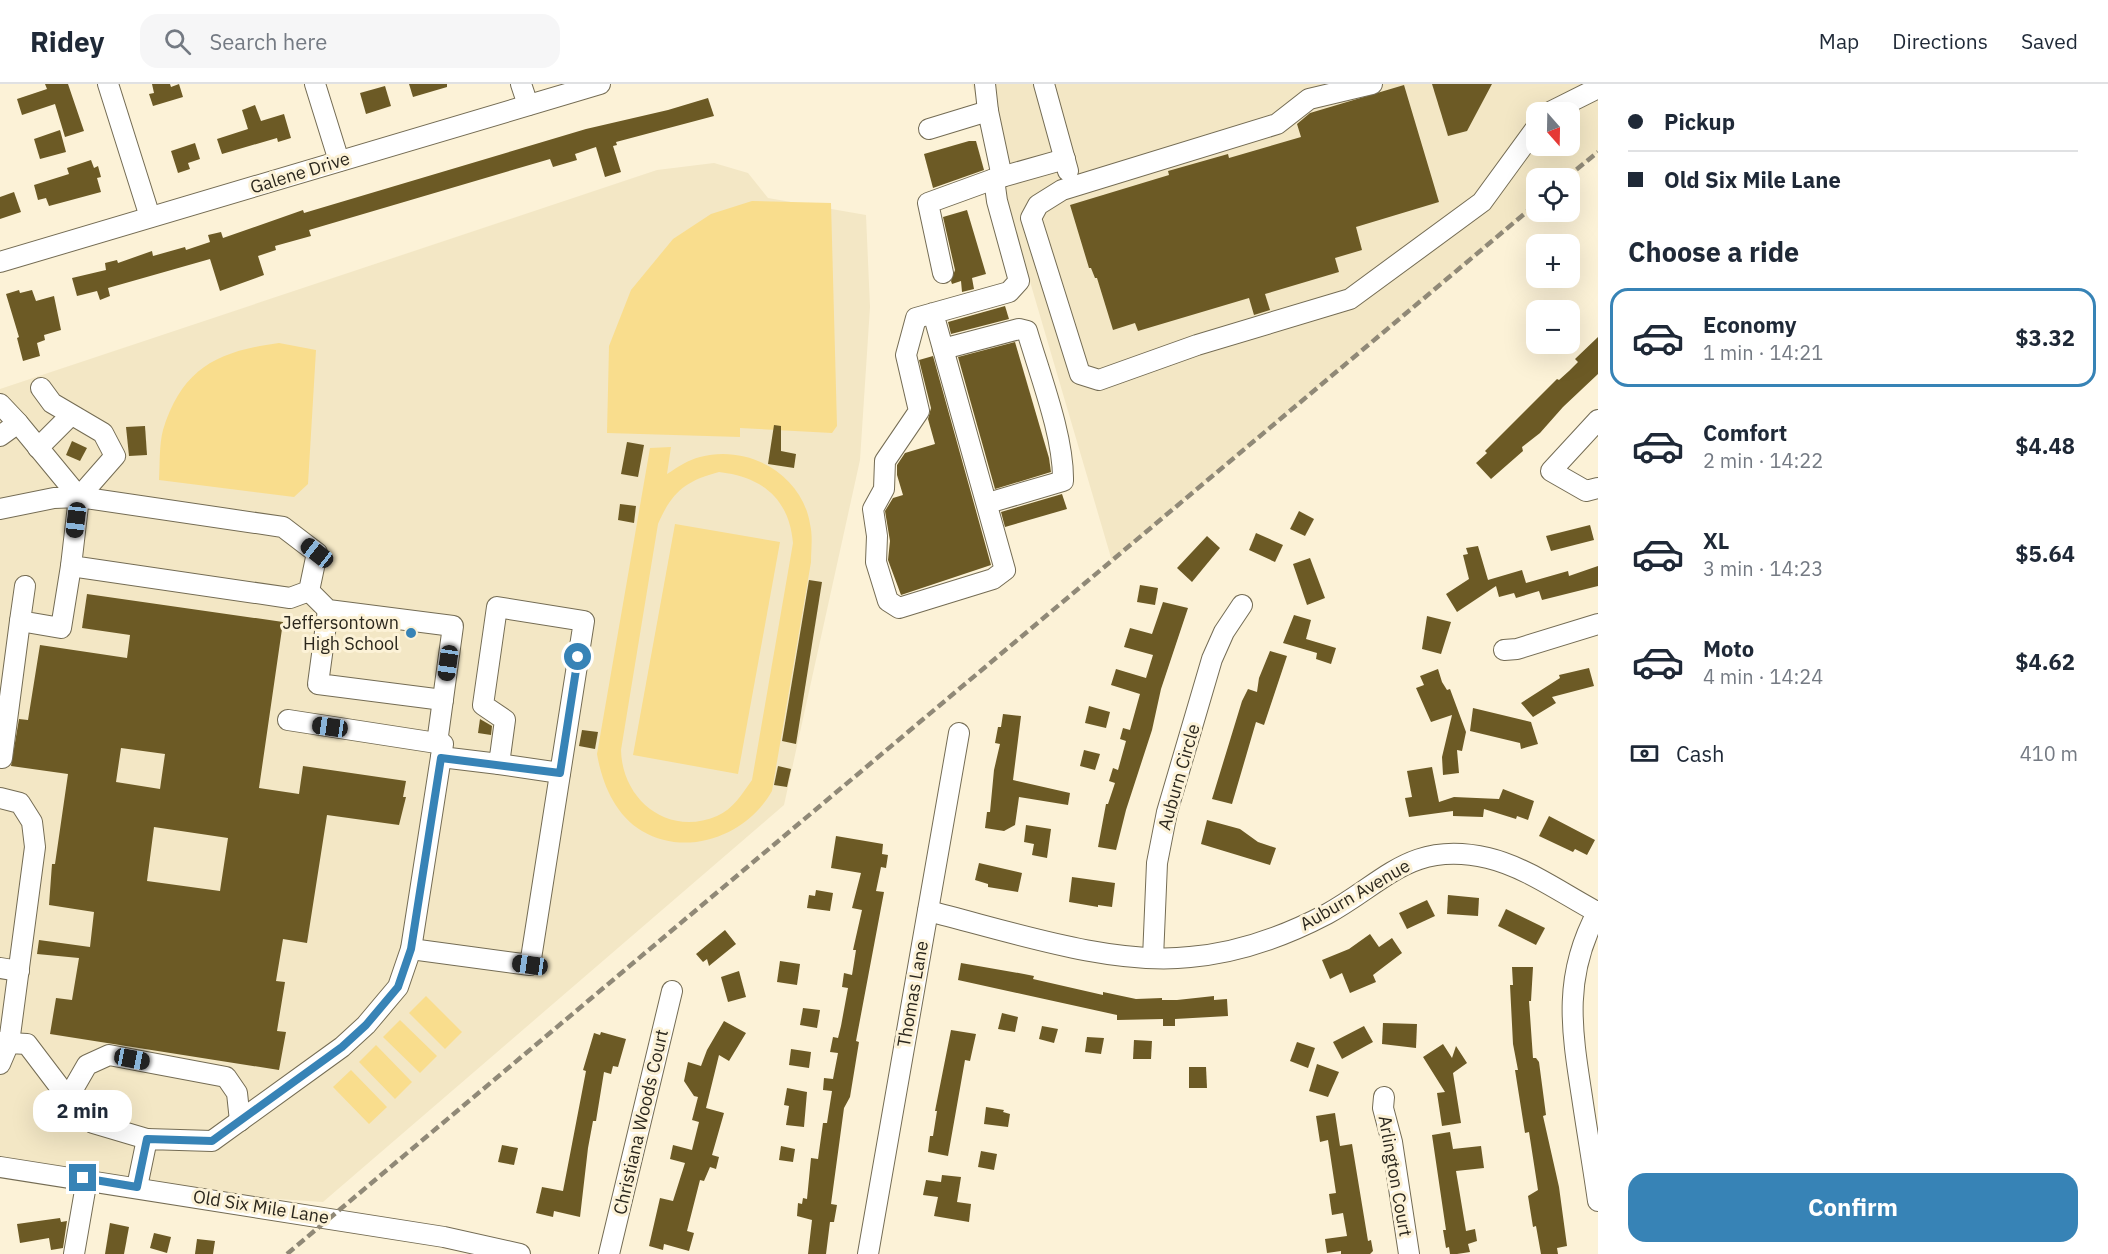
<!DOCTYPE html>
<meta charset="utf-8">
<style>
body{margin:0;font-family:"IBM Plex Sans",sans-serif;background:#f6f6f7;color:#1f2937;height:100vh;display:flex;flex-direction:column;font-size:22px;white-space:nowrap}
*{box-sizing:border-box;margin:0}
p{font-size:20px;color:#747a83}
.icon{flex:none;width:33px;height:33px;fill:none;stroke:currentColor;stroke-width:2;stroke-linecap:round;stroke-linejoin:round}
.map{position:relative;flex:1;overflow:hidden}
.details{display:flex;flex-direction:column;background:#fff;width:510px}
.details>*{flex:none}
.guide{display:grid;align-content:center;height:132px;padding:0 30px;background:#fff}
.needle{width:39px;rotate:160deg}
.fabs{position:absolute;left:1526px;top:18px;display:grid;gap:12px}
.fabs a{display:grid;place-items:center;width:54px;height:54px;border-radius:12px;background:#fff;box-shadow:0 6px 24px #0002;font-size:30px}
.end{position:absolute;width:27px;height:27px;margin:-14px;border:8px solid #3783b6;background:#fff;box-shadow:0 0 0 3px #fff}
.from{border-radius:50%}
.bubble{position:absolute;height:42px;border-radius:18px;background:#fff;box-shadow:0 6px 24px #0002;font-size:20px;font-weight:700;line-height:42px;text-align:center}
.car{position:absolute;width:18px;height:36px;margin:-18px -9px;border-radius:8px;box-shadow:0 0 4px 2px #0007;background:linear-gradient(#222 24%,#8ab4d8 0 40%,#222 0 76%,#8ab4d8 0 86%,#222 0)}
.guide b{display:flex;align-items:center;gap:21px;height:57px;font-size:22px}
.guide b+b{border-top:2px solid #e0e1e3}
.guide i{width:15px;height:15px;background:#1f2937}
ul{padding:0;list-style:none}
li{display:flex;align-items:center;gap:18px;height:99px;margin:0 12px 9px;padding:0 18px;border:3px solid transparent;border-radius:18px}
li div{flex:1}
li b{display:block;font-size:22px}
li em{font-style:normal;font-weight:700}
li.on{border-color:#3783b6}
li>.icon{width:54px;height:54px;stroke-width:1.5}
h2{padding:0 30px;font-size:27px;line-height:72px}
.pay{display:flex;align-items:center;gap:15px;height:66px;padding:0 30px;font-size:22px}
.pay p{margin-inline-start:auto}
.cta{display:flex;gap:12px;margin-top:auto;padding:12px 30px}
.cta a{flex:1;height:69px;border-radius:18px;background:#3783b6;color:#fff;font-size:24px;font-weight:700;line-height:69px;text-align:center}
header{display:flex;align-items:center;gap:36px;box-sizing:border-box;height:84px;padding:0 30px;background:#fff;border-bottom:2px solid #e0e1e3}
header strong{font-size:28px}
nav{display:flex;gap:33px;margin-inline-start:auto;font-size:21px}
.search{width:420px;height:54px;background:#f6f6f7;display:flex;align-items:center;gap:15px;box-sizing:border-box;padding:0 21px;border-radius:18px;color:#747a83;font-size:22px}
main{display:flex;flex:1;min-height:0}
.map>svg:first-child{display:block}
</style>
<header>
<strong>Ridey</strong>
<div class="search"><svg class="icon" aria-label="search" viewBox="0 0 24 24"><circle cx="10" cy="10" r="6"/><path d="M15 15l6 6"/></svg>Search here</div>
<nav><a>Map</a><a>Directions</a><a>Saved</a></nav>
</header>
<main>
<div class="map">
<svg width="1598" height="1170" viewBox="0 0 1598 1170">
<rect width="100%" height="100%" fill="#fcf2d7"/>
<g fill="#f3e7c5" fill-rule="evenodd">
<path d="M972,0h626v69l-30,25h-32v27l-424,356zM1536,28h33v34h-33z"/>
<path d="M714,79l34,10 20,25 98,17 4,92 -10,153 -76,345 -461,397 -157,-10 -166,-33v-770l657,-219z"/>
</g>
<g fill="#f9dd8d" fill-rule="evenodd">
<path d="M752,117l79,2 6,223 -5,7 -92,-5v9l-133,-4 2,-87 22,-56 42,-51 38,-25z"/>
<path d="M279,259l37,7 -8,134 -14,13 -135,-17c1,-16 0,-35 4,-50 19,-62 55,-79 116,-87z"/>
<path d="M671,363l-4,27c11,-7 21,-14 33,-17 48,-13 102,17 110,67 3,12 1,26 1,38l-39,229c-25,44 -84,67 -130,40 -27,-16 -40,-48 -45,-77l53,-306zM719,388c43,5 70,26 74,71l-41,237c-10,14 -19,29 -35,36 -49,21 -95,-16 -96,-66l37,-226c14,-32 27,-43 61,-52z"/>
<path d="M675,440l105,18 -42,232 -105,-19z"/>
<path d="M426,912l36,36 -17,17 -36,-36z"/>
<path d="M400,936l37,36 -17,17 -37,-36z"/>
<path d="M376,961l36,37 -17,17 -36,-37z"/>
<path d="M351,986l36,37 -18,17 -36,-37z"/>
</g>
<g fill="#6c5a25" fill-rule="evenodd">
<path d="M45,0h23l16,47 -19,6 -10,-33 -33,11 -5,-16 30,-10z"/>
<path d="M152,0h18l1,3 8,-3 4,13 -30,9 -4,-12 5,-1z"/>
<path d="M409,0h38v3l-34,10z"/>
<path d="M1432,0h60l-25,47 -19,5z"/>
<path d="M1404,1l35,117 -83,25 6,23 -27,8 4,14 -74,22 5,16 -16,5 -5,-17 -111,33 -3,-8 -22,7 -16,-52h-2l-4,-10h-2l-19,-63 99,-30 -1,-4 60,-17 1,4 72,-21 -4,-13 13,-11z"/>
<path d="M385,2l6,20 -25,8 -6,-21z"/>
<path d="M708,14l6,18 -98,26 1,3 -4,1 8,26 -16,5 -9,-30 -21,7 2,6 -24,7 -3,-8 -241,71 2,6 -36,10 1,4 -18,6 6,19 -44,16 -10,-32 -102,29 2,8 -10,4 -3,-9 -20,5 -5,-18 34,-8 -1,-7 12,-3 1,3 34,-12 1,5 32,-9 1,3 24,-8 -2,-7 13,-3 2,6 80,-28 1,3 282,-84 82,-19z"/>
<path d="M255,21l6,16 23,-7 7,24 -13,4 -1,-4 -55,16 -5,-15 31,-10 -6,-19z"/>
<path d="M60,46l6,22 -26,7 -6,-20z"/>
<path d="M969,57h7l8,29 -51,18 -9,-34z"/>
<path d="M195,59l5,16 -12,4 2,6 -12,4 -7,-22z"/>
<path d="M91,76l3,8 4,-2 3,11 -4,1 4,14 -52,14 -3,-8 -8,2 -4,-15 35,-11 -2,-6z"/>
<path d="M14,108l7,20 -21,7v-22z"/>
<path d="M967,126l19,64 -14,4 2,11 -12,3 -1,-11 -9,3 -1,-3 4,-11 -12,-53z"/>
<path d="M19,206l1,3 12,-3 4,11 18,-5 7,34 -17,5 1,5 -8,3 3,13 -17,5 -6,-23 2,-1 -13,-43z"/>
<path d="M1005,222l4,13 -58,15 -3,-12z"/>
<path d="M1598,253v37l-35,33 -23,26 -18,14 1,4 -32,28 -15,-16 11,-10 -2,-2 72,-72 2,1 10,-9 9,-9 -3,-3z"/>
<path d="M1015,258l34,116 2,14 -56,17 -37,-132z"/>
<path d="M933,272l58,209 -90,30 -13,-35 2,-19 -5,-30 8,-13 10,-3 -6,-20v-10l8,-12 30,-9 -7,-25 3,-11 -12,-48z"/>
<path d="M774,341l7,1v25l15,3 -2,14 -26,-4z"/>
<path d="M145,342l2,29 -18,1 -3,-29z"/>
<path d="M72,357l15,7 -7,13 -14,-6z"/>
<path d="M627,358l17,3 -6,32 -17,-3z"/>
<path d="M1062,410l5,15 -62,18 -4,-15z"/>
<path d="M620,420l16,2 -2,17 -16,-3z"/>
<path d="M1299,427l15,8 -9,17 -15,-7z"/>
<path d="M1590,441l4,15 -43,11 -5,-15z"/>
<path d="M1256,449l27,12 -8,17 -26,-12z"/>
<path d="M1207,452l13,12 -28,34 -15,-14z"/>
<path d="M1478,462l10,34 34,-10 4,13 42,-12 1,5 29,-10v20l-56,14 -3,-9 -23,7 -2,-5 -15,4 -3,-11 -39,26 -11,-18 23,-15 -6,-24 5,-1 -2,-6z"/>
<path d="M1310,474l15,40 -18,7 -14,-41z"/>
<path d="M809,496l13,2 -26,162 -14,-3z"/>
<path d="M1140,501l18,3 -3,17 -18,-3z"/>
<path d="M87,510l196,28 -24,166 40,6 4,-28 103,15 -3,16h3l-7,28 -72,-10 -20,128 -24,-4 -7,42 9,1 -8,49 9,1 -7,38 -229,-36 6,-36 16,2 7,-42 -42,-4 2,-14 51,7 4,-35 -45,-7 3,-41h3l13,-90 -57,-8 8,-47 9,1 12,-75 87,13 3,-23 -48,-7zM121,664l44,6 -5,35 -44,-7zM154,743l74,11 -8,53 -73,-10z"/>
<path d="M1163,518l25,6 -27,81 -9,41 -26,80 -10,40 -18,-3 8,-43h2l7,-21 -6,-2 4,-13 5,2 8,-29 -6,-2 3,-11 7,2 10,-36 -29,-9 5,-16 30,9 7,-23 -29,-8 6,-19 22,6z"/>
<path d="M1294,531l17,5 -5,19 30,9 -5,16 -15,-5 1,-6 -34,-10z"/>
<path d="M1427,532l24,6 -10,32 -19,-5z"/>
<path d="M1270,567l17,5 -23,69 -8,-3 -24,82 -20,-5 30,-98 6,-12 9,3 2,-14z"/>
<path d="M1589,584l5,18 -42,11 4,6 -23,14 -12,-14 39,-25 -1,-3z"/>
<path d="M1438,585l4,13 5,8 3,-1 16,43 -4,19 -5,-1 2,23 -16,2 -1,-18 10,-42 -21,7 -15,-34 8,-3 -4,-9z"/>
<path d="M1089,622l21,6 -4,16 -21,-5z"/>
<path d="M1473,624l58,14 7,22 -17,5 -1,-6 -50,-12z"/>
<path d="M1003,630l18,2 -8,64 57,13 -2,12 -49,-8 -4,28 -11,6 -19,-3 2,-16h3l4,-42 6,-26 -5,-1 3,-16h3z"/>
<path d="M480,635l12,7 -1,9 -13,-2z"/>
<path d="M582,646l16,2 -3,17 -16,-3z"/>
<path d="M1084,666l16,4 -5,16 -15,-4z"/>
<path d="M778,682l13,3 -4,18 -13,-2z"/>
<path d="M1432,683l7,35 15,-5 45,2 4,-10 31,12 -6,19 -11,-4 -1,3 -32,-10 -1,8 -30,-1v-5l-44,6 -4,-19 7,-1 -5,-26z"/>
<path d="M1549,732l46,24 -8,15 -12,-6 -2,3 -34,-16z"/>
<path d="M1207,736l33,9 18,13 18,6 -6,17 -69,-21z"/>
<path d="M1026,741l25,4 -4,29 -15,-3 2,-11 -10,-2z"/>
<path d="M836,752l47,8 -1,10 6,1 -2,13 -5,-1 -5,24 8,1 -28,149 3,1 -9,55 -6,11 -13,96 6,1 -3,17h-4l-4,32h-18l4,-34 -15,-4 1,-13 4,1 1,-6 4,1 4,-41 7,1 5,-36h4l5,-32 -9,-1 1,-12 9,1 5,-26 -8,-1 3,-15 5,1 3,-12 7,-38 -6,-1 2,-14 8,2 4,-25h-3l9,-40 -10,-2 9,-35 -30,-5z"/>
<path d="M979,779l43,10 -4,19 -30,-5v-3l-13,-4z"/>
<path d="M1072,793l43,6 -3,24 -14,-2v2l-29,-5z"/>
<path d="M816,806l17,3 -3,18 -23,-3 2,-13 6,1z"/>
<path d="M1448,811l31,3 -1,18 -31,-2z"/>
<path d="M1427,816l8,16 -28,13 -8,-16z"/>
<path d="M1506,825l39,19 -9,17 -38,-19z"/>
<path d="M725,846l11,14 -27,22 -2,-7 -4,3 -7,-8z"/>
<path d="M1370,850l9,13 13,-9 10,15 -29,22 3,7 -26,11 -8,-20 -12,6 -8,-19 27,-11z"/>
<path d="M780,877l20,3 -3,21 -20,-3z"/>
<path d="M961,879l63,11 10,2 -1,3 70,16v-3l33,7 26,-1v2h15l37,-4v4l13,-1 1,17 -53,3v7h-12v-7l-46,1v-5l-159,-35z"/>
<path d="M1512,883h21l-2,34h-2l4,57h3l3,4 7,53 -3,1 16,71 8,59 -10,2 1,6h-17l-5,-28 -3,1 -5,-31 10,-6 -9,-58 -4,1 -10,-63h3l-5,-26 -3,-59h3z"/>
<path d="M739,887l7,26 -18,5 -7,-25z"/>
<path d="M803,924l17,2 -3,18 -17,-3z"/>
<path d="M1002,929l16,4 -3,15 -17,-3z"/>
<path d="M724,937l22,12 -17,28 -10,-6 -13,53 18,5 -12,42 7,2 -3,12 -6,-2 -6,14 -4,-1 -13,51 7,2 -5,18 -25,-7 -1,6 -14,-4 11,-48 13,3 12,-38 -15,-4 3,-14 19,5 7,-28 -7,-2 6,-23 -4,-1 -10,-15 4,-19 13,4 6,-16z"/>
<path d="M1383,939l34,1 -1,24 -34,-4z"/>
<path d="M1042,942l16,3 -4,14 -15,-4z"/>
<path d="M1364,942l9,16 -31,17 -9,-17z"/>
<path d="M951,946l25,4 -6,27 -5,-1 -17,96 -20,-4 2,-16h3l4,-25h-2z"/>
<path d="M601,948l25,7 -8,28 -5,-1 -2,8 -7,-2 -8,49h-3l-5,27 -8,69 -26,-6 -1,6 -17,-4 6,-26 21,4 23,-120 -3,-1 11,-37 6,2z"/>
<path d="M1087,953l17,1 -3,16 -16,-2z"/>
<path d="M1134,956l18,1 -1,18h-18z"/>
<path d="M1297,958l18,6 -7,20 -18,-7z"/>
<path d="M1443,960l9,14 4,-12 11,17 -14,10 8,50 -19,3 -5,-33 8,-1 -22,-35z"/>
<path d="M791,965l20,3 -2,16 -20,-3z"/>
<path d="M1317,980l22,8 -11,25 -19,-6z"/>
<path d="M1189,983h17l1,21h-18z"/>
<path d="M787,1004l20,4 -3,35 -18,-2 3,-19 -5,-1z"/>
<path d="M986,1023l18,3 -1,2 7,2 -2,13 -24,-3z"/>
<path d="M1335,1029l5,33 12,-2 16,97 3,-1 2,11 -3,3h-29v-3l-14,2 -2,-14 22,-3 -4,-23 -11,2 -3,-21 7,-1 -8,-53 -8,2 -4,-26z"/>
<path d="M1450,1048l3,17 28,-3 3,22 -28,3 10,60 9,-2 2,12 -9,3 2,8 -13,2h-7l-1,-7 -3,1 -3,-18h3l-14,-95z"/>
<path d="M502,1061l16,3 -4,17 -16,-3z"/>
<path d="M781,1062l14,3 -2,13 -14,-2z"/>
<path d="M981,1067l16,3 -3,16 -16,-3z"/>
<path d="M942,1091l19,2 -4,25 14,2 -2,18 -35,-6 4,-19 -15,-2 3,-15 15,2z"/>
<path d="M60,1134l1,4 6,-1 -4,27 -12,2 -2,-12 -29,5 -3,-19z"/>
<path d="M110,1139l19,4 -5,27h-19z"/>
<path d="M154,1149l17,4 -4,16 -17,-5z"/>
<path d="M197,1155l18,2 -2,13h-18z"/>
</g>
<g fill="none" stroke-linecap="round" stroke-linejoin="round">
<g stroke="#746c54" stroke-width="22">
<g id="minor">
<path d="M108,0l42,133"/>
<path d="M315,0l24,77"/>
<path d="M521,0l7,21"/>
<path d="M985,0l3,27"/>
<path d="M1044,0l24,87"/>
<path d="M1372,0l-63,15 -32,25 -215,66 -24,15 -7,13 49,156 19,6 98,-35 153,-46 132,-97 54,-74"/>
<path d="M1550,28l48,-24"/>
<path d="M929,45l59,-18 14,66"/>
<path d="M0,178l600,-178"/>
<path d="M943,189l-15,-70 66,-24"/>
<path d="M933,229l72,257 -12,9 -94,29 -11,-7 -12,-39 1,-26 -4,-27 11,-20 1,-28 34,-50 -13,-56 10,-37 93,-26 10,-11 -22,-80 -3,-22 71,-20"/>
<path d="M943,265l76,-20 8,2c13,44 37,106 36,150l-75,22"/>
<path d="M41,304l11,15 51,30 12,23 -36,41"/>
<path d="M0,320l18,19"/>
<path d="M1598,336l-47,51 35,20 12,-3"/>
<path d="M0,352l18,-13 61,74 -25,1 -54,11"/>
<path d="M38,364l33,-33"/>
<path d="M79,413l204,30 34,26 -8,38 -19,7 -219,-32z"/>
<path d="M25,502l-5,35 41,7 10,-62"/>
<path d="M309,507l19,19 125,16 -16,117"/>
<path d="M328,526l-10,74 125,16"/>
<path d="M1504,566l13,-1 81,-25"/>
<path d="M2,674l18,-137"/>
<path d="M499,680l61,9"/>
<path d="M0,714l20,5 12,19 3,25 -26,196 -9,-1"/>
<path d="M928,827c78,19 182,55 262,46 48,-4 95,-21 137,-43 58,-32 84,-74 161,-56 38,9 75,36 109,54"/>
<path d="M1598,827c-35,64 -27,116 -16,186 5,34 11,69 16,104"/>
<path d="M411,865l119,16 54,-344 -87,-14 -14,98 22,15 -6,44 -58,-7"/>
<path d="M1153,874l4,-95 10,-51 45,-153 12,-27 18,-27"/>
<path d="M0,884l19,3"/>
<path d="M0,980l9,-21 18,1 41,54"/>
<path d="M1384,1013l-1,11 9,34 17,112"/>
<path d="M147,1055l-54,-16 -25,-25 19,-33 22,-10 117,22 11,16 3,28"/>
<path d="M0,1083l444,70 76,17"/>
<path d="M137,1103l10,-48 65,2 130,-94 24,-22 32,-38 13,-38 32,-205 -155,-24"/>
<path d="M74,1170l13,-75"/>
<path d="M609,1170l63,-263"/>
<path d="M868,1170l91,-521"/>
</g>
</g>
<use href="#minor" stroke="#fff" stroke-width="20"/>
<g stroke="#908977" stroke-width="4.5" stroke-dasharray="9 4.5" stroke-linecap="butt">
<path d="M1566,94l32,-26"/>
<path d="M287,1170l1249,-1050"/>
</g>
</g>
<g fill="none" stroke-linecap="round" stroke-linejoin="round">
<path stroke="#3783b6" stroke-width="8" d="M83,1094l54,9 10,-48 65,2 130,-94 24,-22 32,-38 13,-38 30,-191 119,15 18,-116"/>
</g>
<circle fill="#3783b6" stroke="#fcf2d7" stroke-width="2" cx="411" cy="549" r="6"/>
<g text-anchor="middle" stroke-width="6" stroke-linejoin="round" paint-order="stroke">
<g font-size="18" fill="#2b271d" stroke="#fcf2d7">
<text transform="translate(300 89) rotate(-17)" y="6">Galene Drive</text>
<text transform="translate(1179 693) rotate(-74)" y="6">Auburn Circle</text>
<text transform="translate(1355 811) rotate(-30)" y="6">Auburn Avenue</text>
<text transform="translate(913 910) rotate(-80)" y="6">Thomas Lane</text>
<text transform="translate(641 1038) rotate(-77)" y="6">Christiana Woods Court</text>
<text transform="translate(1395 1092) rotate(80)" y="6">Arlington Court</text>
<text transform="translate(261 1123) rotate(9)" y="6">Old Six Mile Lane</text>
</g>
<g font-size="18" fill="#2b271d" stroke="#fcf2d7" text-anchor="end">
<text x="399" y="545">Jeffersontown<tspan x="399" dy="21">High School</tspan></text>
</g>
</g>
</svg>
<div class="fabs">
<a><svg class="needle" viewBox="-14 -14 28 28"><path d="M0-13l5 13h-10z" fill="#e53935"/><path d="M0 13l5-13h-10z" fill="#747a83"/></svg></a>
<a><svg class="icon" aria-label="locate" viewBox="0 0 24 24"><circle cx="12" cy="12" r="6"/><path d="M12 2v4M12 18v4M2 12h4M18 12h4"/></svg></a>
<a>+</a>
<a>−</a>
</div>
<i class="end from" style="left:578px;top:573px"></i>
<i class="end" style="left:83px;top:1094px"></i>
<div class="bubble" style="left:33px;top:1006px;width:99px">2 min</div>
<i class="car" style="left:76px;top:436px;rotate:187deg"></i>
<i class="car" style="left:317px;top:469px;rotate:308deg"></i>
<i class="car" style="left:448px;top:579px;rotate:188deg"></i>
<i class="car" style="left:330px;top:643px;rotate:278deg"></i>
<i class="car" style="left:530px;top:881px;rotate:278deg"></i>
<i class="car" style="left:132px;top:975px;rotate:101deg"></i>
</div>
<section class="details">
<div class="guide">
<b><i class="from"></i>Pickup</b>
<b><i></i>Old Six Mile Lane</b>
</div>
<h2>Choose a ride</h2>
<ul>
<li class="on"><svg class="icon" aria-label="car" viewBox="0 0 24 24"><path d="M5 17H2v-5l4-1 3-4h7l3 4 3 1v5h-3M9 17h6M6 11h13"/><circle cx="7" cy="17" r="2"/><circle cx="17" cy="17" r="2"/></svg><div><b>Economy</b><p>1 min · 14:21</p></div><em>$3.32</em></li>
<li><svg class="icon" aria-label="car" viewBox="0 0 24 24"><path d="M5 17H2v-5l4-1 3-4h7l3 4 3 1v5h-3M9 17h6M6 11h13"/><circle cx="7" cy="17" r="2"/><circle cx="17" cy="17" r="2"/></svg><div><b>Comfort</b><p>2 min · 14:22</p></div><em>$4.48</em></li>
<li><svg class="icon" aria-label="car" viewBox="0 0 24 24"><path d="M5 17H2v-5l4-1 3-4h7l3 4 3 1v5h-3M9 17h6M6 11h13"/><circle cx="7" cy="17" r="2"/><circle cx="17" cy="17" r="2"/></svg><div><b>XL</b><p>3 min · 14:23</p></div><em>$5.64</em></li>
<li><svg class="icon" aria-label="car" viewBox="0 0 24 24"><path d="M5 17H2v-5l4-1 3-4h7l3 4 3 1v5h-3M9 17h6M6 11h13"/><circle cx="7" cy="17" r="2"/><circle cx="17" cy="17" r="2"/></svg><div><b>Moto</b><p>4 min · 14:24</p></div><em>$4.62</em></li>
</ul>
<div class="pay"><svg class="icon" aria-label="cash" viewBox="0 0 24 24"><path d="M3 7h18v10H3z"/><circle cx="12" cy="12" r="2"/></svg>Cash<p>410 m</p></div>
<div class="cta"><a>Confirm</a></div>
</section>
</main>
